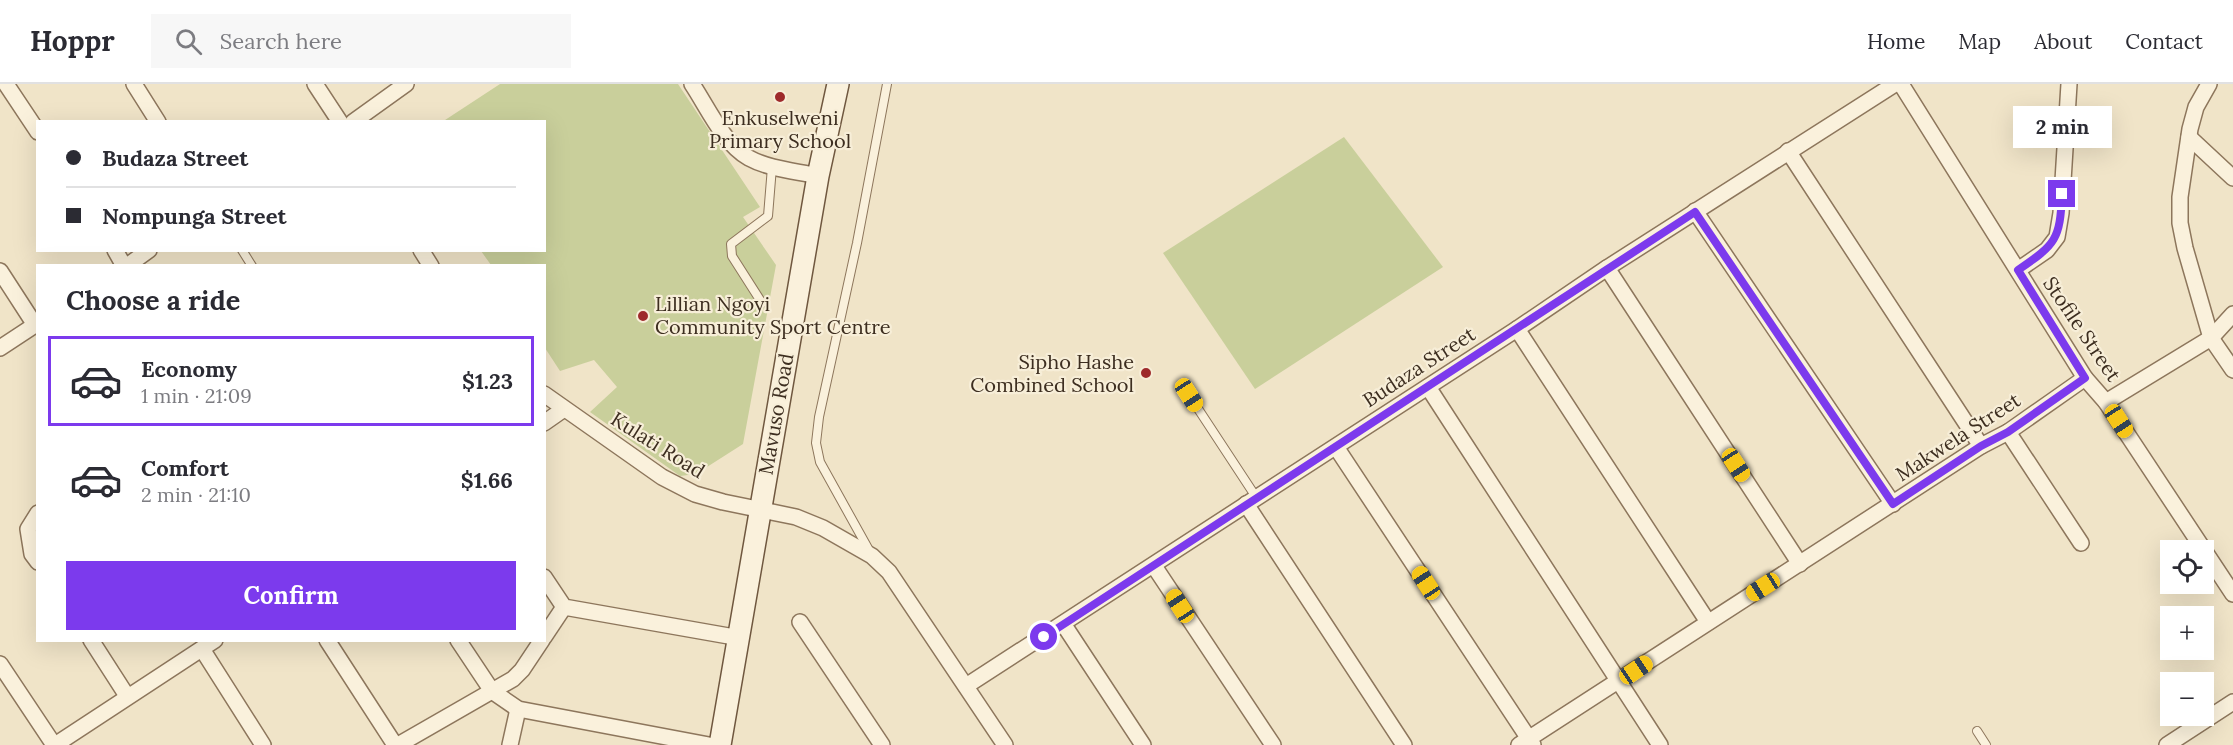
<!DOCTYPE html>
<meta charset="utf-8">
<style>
body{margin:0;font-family:Lora,serif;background:#f7f7f7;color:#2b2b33;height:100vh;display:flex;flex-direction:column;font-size:22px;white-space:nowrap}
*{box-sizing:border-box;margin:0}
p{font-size:20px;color:#7c7c81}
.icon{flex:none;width:33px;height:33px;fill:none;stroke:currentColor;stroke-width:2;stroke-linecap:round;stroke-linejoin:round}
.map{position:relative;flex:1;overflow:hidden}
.panel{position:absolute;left:36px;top:180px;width:510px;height:378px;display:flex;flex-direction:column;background:#fff;border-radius:0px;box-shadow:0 6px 24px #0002}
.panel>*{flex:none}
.guide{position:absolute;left:36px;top:36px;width:510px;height:132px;border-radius:0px;box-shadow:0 6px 24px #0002;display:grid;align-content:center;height:132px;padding:0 30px;background:#fff}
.tools{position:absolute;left:2160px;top:456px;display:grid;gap:12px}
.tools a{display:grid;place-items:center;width:54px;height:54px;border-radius:0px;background:#fff;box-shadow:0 6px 24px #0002;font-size:30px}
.end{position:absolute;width:27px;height:27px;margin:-14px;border:8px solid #7c3aed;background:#fff;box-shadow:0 0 0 3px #fff}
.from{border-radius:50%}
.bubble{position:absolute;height:42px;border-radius:0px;background:#fff;box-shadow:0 6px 24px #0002;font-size:20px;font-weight:700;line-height:42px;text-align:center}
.car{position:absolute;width:18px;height:36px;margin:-18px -9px;border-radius:8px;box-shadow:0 0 4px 2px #0007;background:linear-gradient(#f5c518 24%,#345 0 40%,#f5c518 0 76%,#345 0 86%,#f5c518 0)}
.guide b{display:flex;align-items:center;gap:21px;height:57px;font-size:22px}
.guide b+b{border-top:2px solid #e1e1e2}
.guide i{width:15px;height:15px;background:#2b2b33}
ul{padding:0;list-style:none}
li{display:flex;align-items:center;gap:18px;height:90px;margin:0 12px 9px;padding:0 18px;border:3px solid transparent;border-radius:0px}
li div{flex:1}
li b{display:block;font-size:22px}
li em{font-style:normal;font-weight:700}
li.on{border-color:#7c3aed}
li>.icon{width:54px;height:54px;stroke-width:1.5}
h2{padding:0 30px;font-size:27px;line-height:72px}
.primary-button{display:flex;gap:12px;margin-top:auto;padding:12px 30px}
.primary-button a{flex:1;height:69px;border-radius:0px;background:#7c3aed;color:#fff;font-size:24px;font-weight:700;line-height:69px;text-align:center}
header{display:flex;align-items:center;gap:36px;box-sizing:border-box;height:84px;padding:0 30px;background:#fff;border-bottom:2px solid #e1e1e2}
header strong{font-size:28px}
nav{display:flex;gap:33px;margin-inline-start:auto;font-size:21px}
.search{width:420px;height:54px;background:#f7f7f7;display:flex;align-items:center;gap:15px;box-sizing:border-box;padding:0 21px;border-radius:0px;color:#7c7c81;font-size:22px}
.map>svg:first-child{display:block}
</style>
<header>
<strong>Hoppr</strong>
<div class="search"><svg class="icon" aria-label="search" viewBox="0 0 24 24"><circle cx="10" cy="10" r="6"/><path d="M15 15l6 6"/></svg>Search here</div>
<nav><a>Home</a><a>Map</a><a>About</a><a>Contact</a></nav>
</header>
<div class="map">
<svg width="2233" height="661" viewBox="0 0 2233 661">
<rect width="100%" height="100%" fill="#f0e4c8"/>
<g fill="#c9cf9b">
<path d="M500,0h178l82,123 -17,10 33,48 -33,179 -47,30 -16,2 -90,-64 27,-25 -23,-27 -34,11 -15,-23 -1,-82 -53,-1 -10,-14 63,-1v-128h-102z"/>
<path d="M1344,53l99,130 -188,122 -92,-136z"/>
</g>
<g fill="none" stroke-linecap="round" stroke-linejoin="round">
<g stroke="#8d765c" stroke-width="10">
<g id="lane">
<path d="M242,166l10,16"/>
<path d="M762,219l-30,-47 -1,-12 37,-28 4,-49"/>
<path d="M1189,311l67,102"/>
<path d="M870,468l-50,-90 -4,-19 3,-26 38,-174 30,-159"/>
<path d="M1977,647l9,14"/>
</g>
</g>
<g stroke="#8d765c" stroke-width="18">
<g id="street">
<path d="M6,0l32,48"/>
<path d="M134,0l24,38"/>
<path d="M315,0l25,38"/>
<path d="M692,0c16,24 31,59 57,74 20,11 47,13 69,18"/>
<path d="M1901,0l184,294 21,24 127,192"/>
<path d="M2209,0l-13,23 -6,22 -10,68v26l5,25 26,90 22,32"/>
<path d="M353,38l53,-38"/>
<path d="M2189,53l44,41"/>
<path d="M1788,67l193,295"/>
<path d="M1695,127l198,293"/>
<path d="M115,166l9,16"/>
<path d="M421,166l10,16"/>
<path d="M127,182l22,-16"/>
<path d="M1607,184l193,296"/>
<path d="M2018,186l29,-20 10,-13 4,-24 8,-129"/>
<path d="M0,187l35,54"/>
<path d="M1517,245l191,293"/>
<path d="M0,264l38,-25"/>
<path d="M1428,303l232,358"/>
<path d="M544,310l118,83 33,17 28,8 73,15 27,11 49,28 17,16 116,173"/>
<path d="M2106,318l105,-64 22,-24"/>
<path d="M544,339l20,-14"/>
<path d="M2008,348l73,111"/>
<path d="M1336,363l197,298"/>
<path d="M1246,420l158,241"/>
<path d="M38,429l-10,16 4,25 6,8"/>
<path d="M1154,482l119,179"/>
<path d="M544,493l20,30 176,31"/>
<path d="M800,538l82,123"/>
<path d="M1064,541l79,120"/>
<path d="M544,553l20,-30"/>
<path d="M91,556l36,56"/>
<path d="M327,556l68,105"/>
<path d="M458,556l34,51 26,18 191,36"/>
<path d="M202,565l61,96"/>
<path d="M0,580l54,81"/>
<path d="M966,602l551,-357 90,-61 288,-184"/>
<path d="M55,661l160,-105"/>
<path d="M398,661l115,-66 9,-9 20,-30"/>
<path d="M510,661l8,-36"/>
<path d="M1519,661l462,-299 27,-14 77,-54"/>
<path d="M2167,661l66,-43"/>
</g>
</g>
<g stroke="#6f573f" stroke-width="24">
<path id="secondary" d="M720,661l98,-569 20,-92"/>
</g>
<use href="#lane" stroke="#faf1dc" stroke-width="8"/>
<use href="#street" stroke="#faf1dc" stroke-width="15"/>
<use href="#secondary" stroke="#faf1dc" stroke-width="21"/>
</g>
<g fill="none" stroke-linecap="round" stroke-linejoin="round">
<path stroke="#7c3aed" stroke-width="8" d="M1044,553l651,-425 198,292 88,-58 27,-14 77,-54 -67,-108c38,-26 42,-30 44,-76"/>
</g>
<g fill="#9e2a2b" stroke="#f7eed8" stroke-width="2">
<circle cx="780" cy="13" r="6"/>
<circle cx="643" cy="232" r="6"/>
<circle cx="1146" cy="289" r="6"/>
</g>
<g text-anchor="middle" stroke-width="4.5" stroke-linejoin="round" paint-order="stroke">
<g font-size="20" fill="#3d2e20" stroke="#f7eed8">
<text x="780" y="41">Enkuselweni<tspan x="780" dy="23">Primary School</tspan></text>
<text x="655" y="227" text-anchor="start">Lillian Ngoyi<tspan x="655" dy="23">Community Sport Centre</tspan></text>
<text x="1134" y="285" text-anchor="end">Sipho Hashe<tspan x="1134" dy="23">Combined School</tspan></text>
</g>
<g font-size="20" fill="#3d2e20" stroke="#f7eed8">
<text transform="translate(2082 245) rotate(56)" y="7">Stofile Street</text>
<text transform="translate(1419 283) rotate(-33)" y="7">Budaza Street</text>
<text transform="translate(776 330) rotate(-80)" y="7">Mavuso Road</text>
<text transform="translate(1958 353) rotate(-33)" y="7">Makwela Street</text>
<text transform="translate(658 361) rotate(32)" y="7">Kulati Road</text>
</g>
</g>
</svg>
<div class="tools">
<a><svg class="icon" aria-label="locate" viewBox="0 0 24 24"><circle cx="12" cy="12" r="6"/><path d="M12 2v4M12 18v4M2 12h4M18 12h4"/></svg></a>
<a>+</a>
<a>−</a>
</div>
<i class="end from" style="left:1044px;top:553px"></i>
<i class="end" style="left:2062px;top:110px"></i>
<div class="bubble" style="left:2013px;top:22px;width:99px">2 min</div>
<i class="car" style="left:1189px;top:311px;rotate:147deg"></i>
<i class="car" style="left:2119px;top:337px;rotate:147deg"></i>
<i class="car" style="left:1736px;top:381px;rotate:147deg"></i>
<i class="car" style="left:1426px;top:499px;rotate:327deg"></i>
<i class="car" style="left:1763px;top:503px;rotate:238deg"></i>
<i class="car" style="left:1180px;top:522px;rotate:327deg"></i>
<i class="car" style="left:1636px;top:586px;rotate:56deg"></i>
<div class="guide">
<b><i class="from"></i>Budaza Street</b>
<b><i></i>Nompunga Street</b>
</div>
<section class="panel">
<h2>Choose a ride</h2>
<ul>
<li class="on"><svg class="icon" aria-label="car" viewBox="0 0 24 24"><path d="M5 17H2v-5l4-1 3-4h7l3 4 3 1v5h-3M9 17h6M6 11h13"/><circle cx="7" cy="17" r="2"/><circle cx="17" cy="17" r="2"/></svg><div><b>Economy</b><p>1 min · 21:09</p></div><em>$1.23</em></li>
<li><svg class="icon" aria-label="car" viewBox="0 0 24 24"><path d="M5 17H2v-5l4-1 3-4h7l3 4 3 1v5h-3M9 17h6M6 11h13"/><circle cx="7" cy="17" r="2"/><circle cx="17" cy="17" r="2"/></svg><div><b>Comfort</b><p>2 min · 21:10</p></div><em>$1.66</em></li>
</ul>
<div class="primary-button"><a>Confirm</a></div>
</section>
</div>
